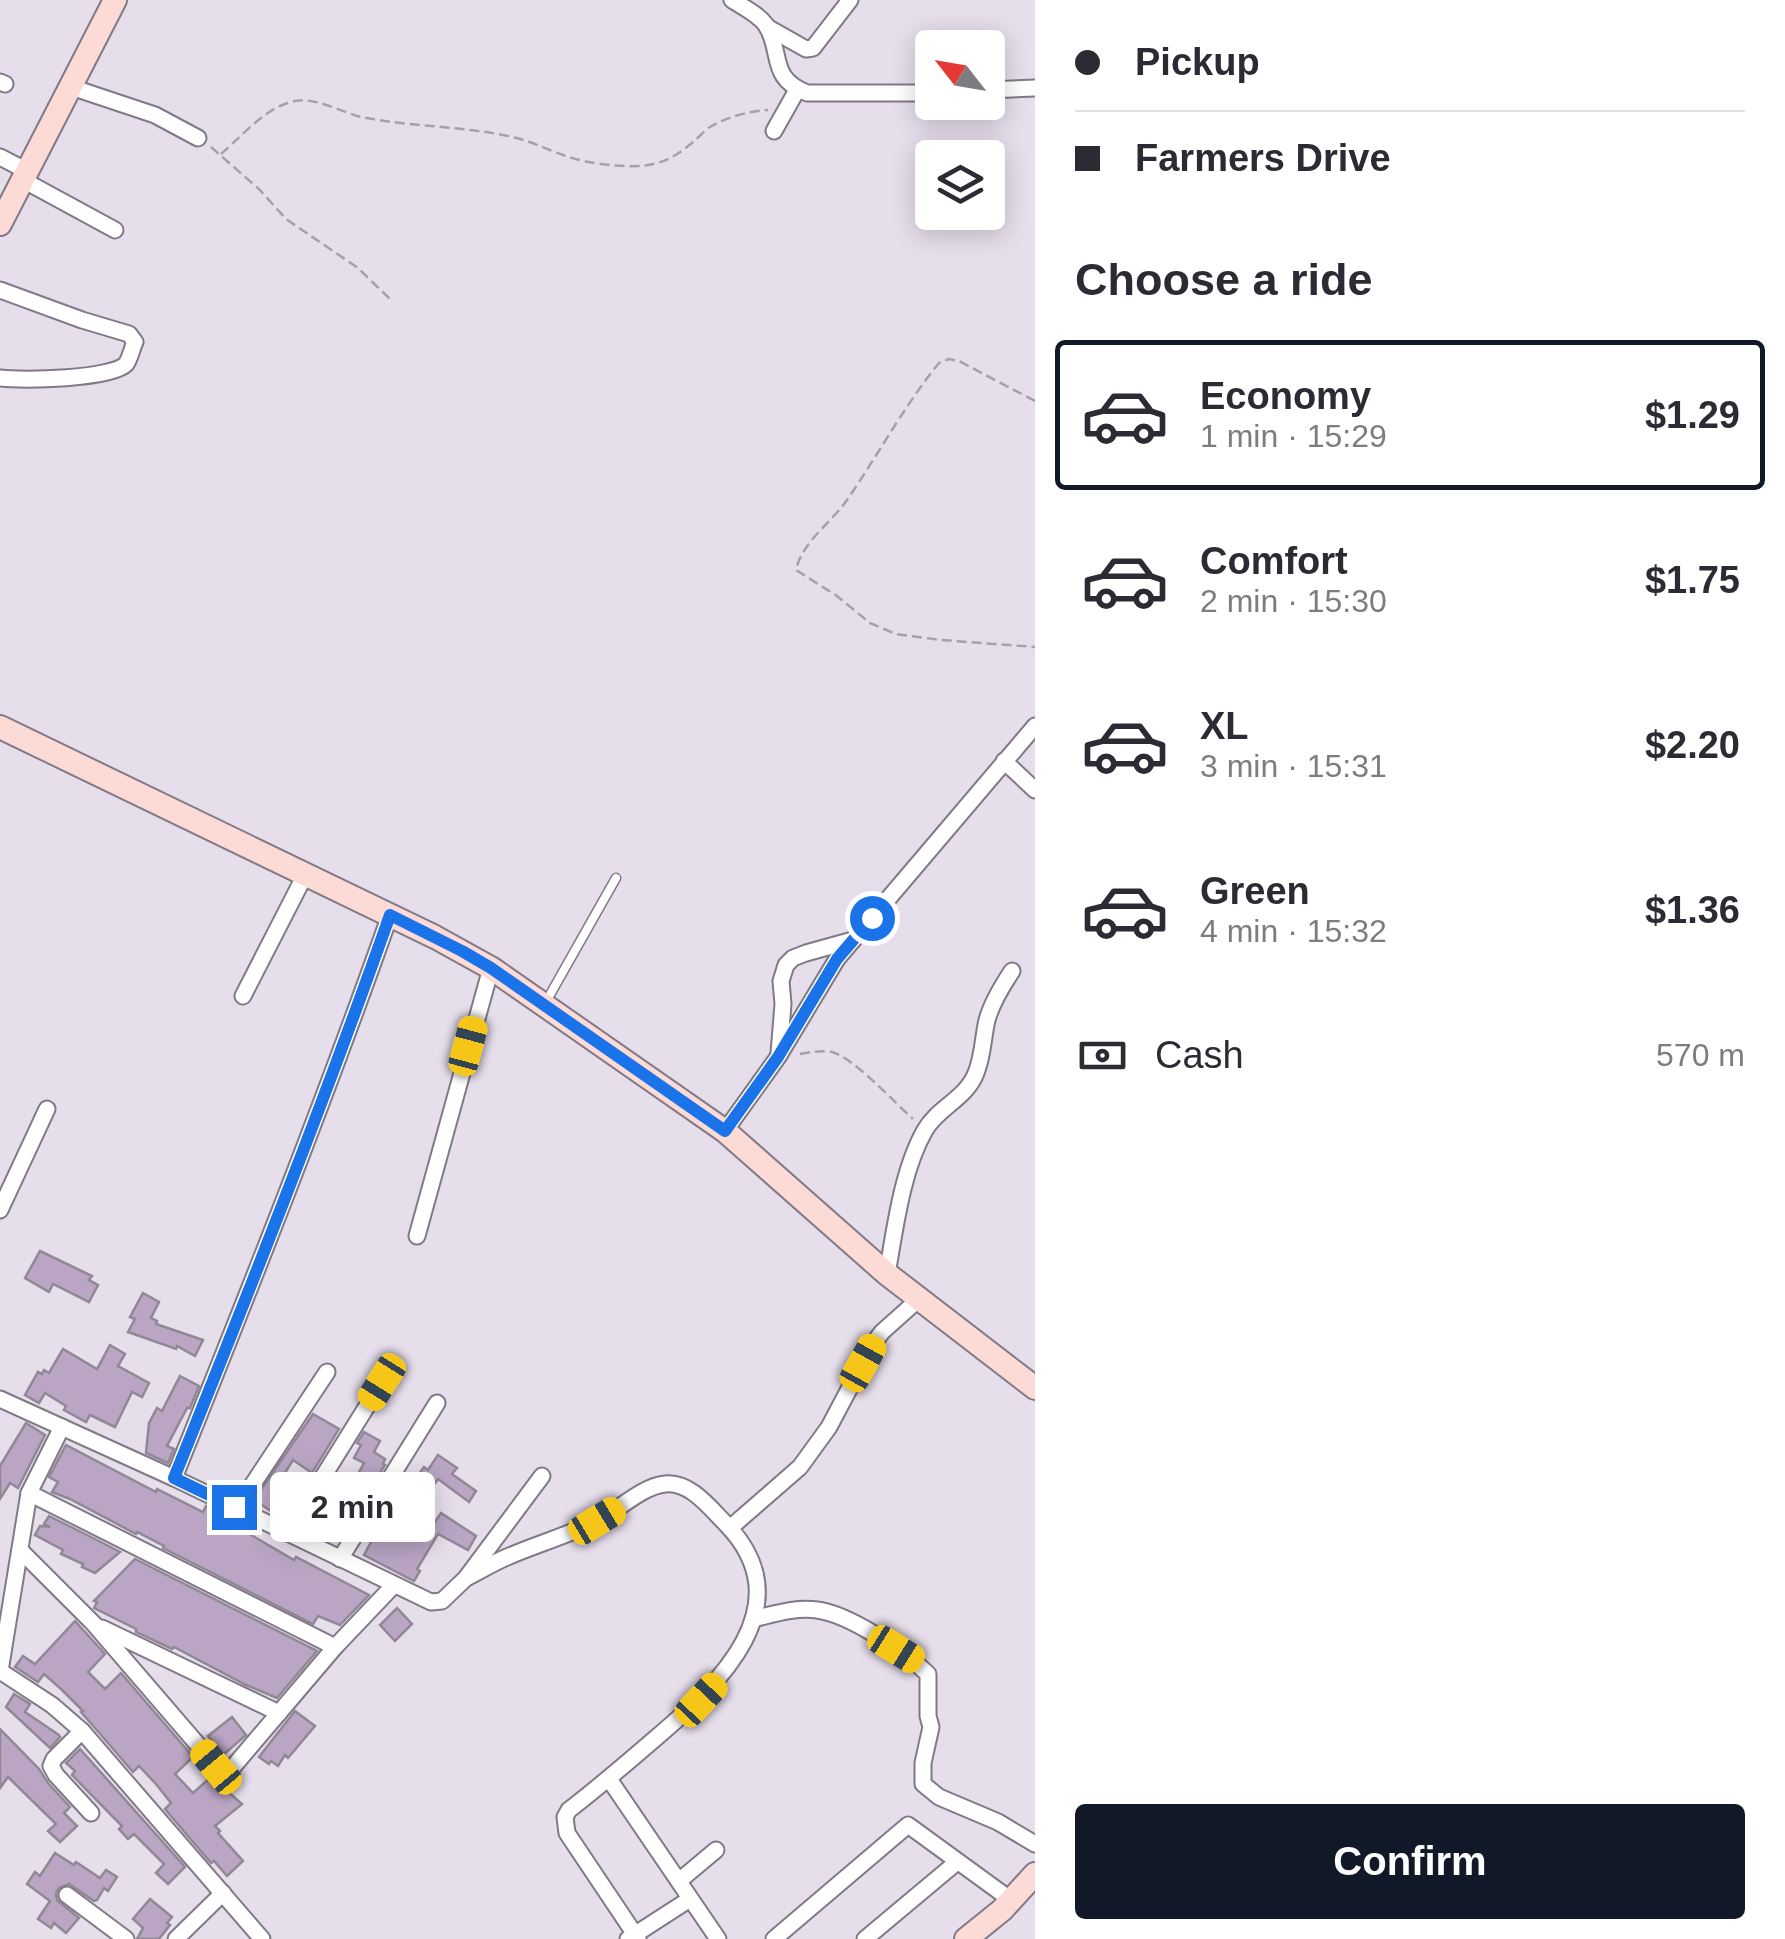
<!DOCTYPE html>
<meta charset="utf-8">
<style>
body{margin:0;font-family:Arial,sans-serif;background:#f7f7f7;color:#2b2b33;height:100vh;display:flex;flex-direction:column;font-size:38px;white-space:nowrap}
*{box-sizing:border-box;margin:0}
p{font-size:32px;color:#7c7c81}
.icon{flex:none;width:55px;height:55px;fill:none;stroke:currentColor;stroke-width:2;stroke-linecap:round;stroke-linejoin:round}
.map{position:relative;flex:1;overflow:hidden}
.side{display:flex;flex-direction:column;background:#fff;width:750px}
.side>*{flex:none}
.banner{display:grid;align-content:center;height:220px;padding:0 40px;background:#fff}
.needle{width:65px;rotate:301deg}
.controls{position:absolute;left:915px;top:30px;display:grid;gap:20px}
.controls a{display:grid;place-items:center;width:90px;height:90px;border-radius:10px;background:#fff;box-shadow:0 5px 25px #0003;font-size:50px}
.end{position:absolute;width:45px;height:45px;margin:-22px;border:12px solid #1a73e8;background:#fff;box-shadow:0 0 0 5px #fff}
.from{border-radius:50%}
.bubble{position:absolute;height:70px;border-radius:10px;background:#fff;box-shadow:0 5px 25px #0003;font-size:32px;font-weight:800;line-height:70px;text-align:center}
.car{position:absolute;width:30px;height:60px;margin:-30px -15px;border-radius:12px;box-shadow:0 0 8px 2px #0007;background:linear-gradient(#f5c518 24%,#345 0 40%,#f5c518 0 76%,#345 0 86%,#f5c518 0)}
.banner b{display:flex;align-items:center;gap:35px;height:95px;font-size:38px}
.banner b+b{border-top:2px solid #e1e1e2}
.banner i{width:25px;height:25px;background:#2b2b33}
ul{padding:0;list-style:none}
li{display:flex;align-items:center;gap:30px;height:150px;margin:0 20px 15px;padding:0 20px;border:5px solid transparent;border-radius:10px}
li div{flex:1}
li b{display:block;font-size:38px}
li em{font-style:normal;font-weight:800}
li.active{border-color:#111827}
li>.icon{width:90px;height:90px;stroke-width:1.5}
h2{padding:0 40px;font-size:45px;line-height:120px}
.pay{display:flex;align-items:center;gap:25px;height:110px;padding:0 40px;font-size:38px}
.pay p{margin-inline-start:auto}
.cta{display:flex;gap:20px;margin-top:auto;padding:20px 40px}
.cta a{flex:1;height:115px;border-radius:10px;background:#111827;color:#fff;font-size:40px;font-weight:800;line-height:115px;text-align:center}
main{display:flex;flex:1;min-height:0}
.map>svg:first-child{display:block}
</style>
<main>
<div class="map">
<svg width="1035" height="1939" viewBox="0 0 1035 1939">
<rect width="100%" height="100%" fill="#e6deeb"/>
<g fill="#baa5c5" stroke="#908894" stroke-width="2.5">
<path d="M40,1251l52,25 -3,4 9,5 -9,17 -36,-18 -4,8 -24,-14z"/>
<path d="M143,1293l16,9 -8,16 6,3 -1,3 47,16 -8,16 -18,-10 -1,3 -48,-17 7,-13 -5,-2z"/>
<path d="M110,1345l15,9 -7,12 31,17 -7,14 -10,-5 -17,35 -25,-12 -4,7 -22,-12 2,-4 -21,-13 -6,10 -14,-8 13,-23 4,2 2,-4 5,3 14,-24 34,20z"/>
<path d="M180,1376l19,10 -9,22h-3l-20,38 7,3 -6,14 -22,-10 3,-30 8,-15 5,3z"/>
<path d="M313,1414l26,15 -27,44 -19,-13 -15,24 19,13 -15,21 -28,-18z"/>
<path d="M26,1423l19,12 -27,53 -8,-5 -10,16v-33z"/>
<path d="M364,1432l16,9 -6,11 11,7 -2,5 2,1 -47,72 -28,-17 16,-27 20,11 19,-28 -6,-4 5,-9 -10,-5 7,-13 -4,-2z"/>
<path d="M66,1445l90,47 1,-3 46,23 3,-6 12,6 -3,6 25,13 1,-2 53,31 2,-3 73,38 -29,30 -22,-9 -5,8 -150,-76 1,-2 -27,-14 -1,2 -66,-35 -18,-7 6,-10 -9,-5z"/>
<path d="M438,1455l19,13 -5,6 24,17 -7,11 -31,-23 -7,10 -15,-11 8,-11 4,3z"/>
<path d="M396,1507l35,21 10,-15 35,23 -8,14 -30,-16 -21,35 3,2 -6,10 -50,-26 12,-22 -5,-3 13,-21 8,4z"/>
<path d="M49,1516l46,23 25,13 -25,21 -13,-6 1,-3 -22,-10 2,-4 -28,-15 5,-9 10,1 -6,-3z"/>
<path d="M135,1559l182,92 -40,47 -31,-13 -72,-38 -2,2 -36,-17v-3l-42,-21 3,-6 -3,-1z"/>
<path d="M397,1608l15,16 -17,17 -15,-16z"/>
<path d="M75,1621l30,33 -17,18 17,17 16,-16 72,84 -18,17 18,19 18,-16 31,27 -27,22 5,5 -2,2 25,28 -16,15 -13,-15 -3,2 -46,-54 6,-6 -15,-19 -17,-18 -6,6 -52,-60 2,-1 -22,-22 -17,-15 -6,8 -23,-15 8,-11 12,8z"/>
<path d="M14,1694l16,10 -5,8 34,23 1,2 -10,11 -44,-41z"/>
<path d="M295,1711l20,15 -27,32 -3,-3 -7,11 -7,-5 -2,3 -10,-7z"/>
<path d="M232,1717l14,18 -23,20 -15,-19z"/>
<path d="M0,1729l39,40 9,14 22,24 -6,6 13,13 -17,16 -12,-11 8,-7 -48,-47 -8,11z"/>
<path d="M80,1749l105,118 -17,17 -12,-11 8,-9 -30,-30 -6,5 -9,-10 3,-3 -50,-51 3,-4 -9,-8z"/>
<path d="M55,1853l19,12 2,-3 24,16 6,-8 11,7 -9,14 -4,-3 -7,12 -3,1 -25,-17 -10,4 -3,5 1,7 22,18 -13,15 -12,-10 -3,5 -13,-9 12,-18 -23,-17 8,-12 5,4z"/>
<path d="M150,1899l22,18 -5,6 3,2 -11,14h-22l6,-11 -10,-9z"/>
</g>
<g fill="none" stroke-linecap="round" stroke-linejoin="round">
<g stroke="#817985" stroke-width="11">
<path id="lane" d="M547,1000l69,-122"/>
</g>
<g stroke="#817985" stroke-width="19">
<g id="street">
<path d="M732,0c11,7 26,14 34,25 17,27 2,53 41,68h125"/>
<path d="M767,27l39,22 7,-1 37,-48"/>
<path d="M0,82l5,2"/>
<path d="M71,87l84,28 43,23"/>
<path d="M988,90l47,-2"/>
<path d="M774,131l23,-41"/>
<path d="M0,157l27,14"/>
<path d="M23,180l92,50"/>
<path d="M0,290l82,30 47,14 6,8c-3,6 -5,17 -9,22 -14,15 -104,17 -126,14"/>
<path d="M1004,761l31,29"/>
<path d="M243,996l62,-121"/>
<path d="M779,1053l4,-49 -2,-23 5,-16 7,-7 13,-5 47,-13"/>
<path d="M725,1131l53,-74 59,-98 198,-233"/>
<path d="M0,1210l47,-101"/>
<path d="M417,1236l74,-268"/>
<path d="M887,1274c8,-45 15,-104 38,-144 13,-23 41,-31 51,-57 7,-17 7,-36 11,-53 5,-18 15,-34 25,-49"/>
<path d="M0,1399l174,79 257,124 11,-1 24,-23 76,-102"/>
<path d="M62,1427l-33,66 -29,178 52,34 30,26 180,208"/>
<path d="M174,1478c75,-187 149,-373 216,-563"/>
<path d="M29,1493l306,154"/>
<path d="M234,1507l17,-20 76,-115"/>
<path d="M730,1528l70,-61 29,-40 44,-83 9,-12 37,-33"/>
<path d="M288,1533l94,-151"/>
<path d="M20,1550l74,74 123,143 6,3 10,-3 102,-120 59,-62"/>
<path d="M340,1559l97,-156"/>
<path d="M466,1578c14,-7 27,-15 41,-21 30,-13 62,-22 92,-37 19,-10 44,-34 66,-36 25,-3 45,24 61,40 78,81 -7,160 -69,213 -29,25 -58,50 -88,73l-4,7 2,16 71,106"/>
<path d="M753,1619c21,-5 43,-12 64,-9 32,4 87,41 111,64v42l3,11 -8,36v21l16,13 59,25 37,22"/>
<path d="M102,1628l177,85"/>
<path d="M82,1731l-28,28 -3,7 5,9 35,38"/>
<path d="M609,1779l109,160"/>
<path d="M679,1881l37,-31"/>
<path d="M67,1895l59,44"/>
<path d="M176,1939l47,-46"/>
<path d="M628,1939l62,-40"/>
<path d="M774,1939l134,-114 103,75"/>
<path d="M865,1939l92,-77"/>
</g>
</g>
<g stroke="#817985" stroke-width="26">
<g id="secondary">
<path d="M0,224l115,-224"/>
<path d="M0,727l435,210 56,31 234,163 162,143 148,114"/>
<path d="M966,1939l36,-29 33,-36"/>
</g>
</g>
<g stroke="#a6a0aa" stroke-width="2.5" stroke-dasharray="10 5" stroke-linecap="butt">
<path d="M211,147l49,43 26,29 72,49 33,32"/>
<path d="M221,154c21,-18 46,-48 74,-53 21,-4 46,11 66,16 51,10 102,9 152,20 17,4 33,12 50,18 22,8 51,12 75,11 22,-1 38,-9 55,-24 5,-4 11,-11 17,-15 17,-10 39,-16 58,-17"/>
<path d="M1035,401l-76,-40 -10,-2 -10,4c-35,43 -61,92 -92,137 -16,23 -45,42 -51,70l41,26 33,27 26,11 45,6 94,7"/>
<path d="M800,1054c11,-2 22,-4 32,-2 22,6 63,51 81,67"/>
</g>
<use href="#lane" stroke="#fff" stroke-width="8"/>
<use href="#street" stroke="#fff" stroke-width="15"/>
<use href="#secondary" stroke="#fcdbd7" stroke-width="22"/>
</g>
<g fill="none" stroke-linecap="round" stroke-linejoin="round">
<path stroke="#1a73e8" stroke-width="12" d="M234,1507l-60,-29c75,-186 149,-373 216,-563l72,36 29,17 234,163 53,-74 59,-98 35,-41"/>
</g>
</svg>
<div class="controls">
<a><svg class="needle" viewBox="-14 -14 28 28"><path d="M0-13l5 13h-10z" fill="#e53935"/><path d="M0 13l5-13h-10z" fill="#7c7c81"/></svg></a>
<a><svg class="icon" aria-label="layers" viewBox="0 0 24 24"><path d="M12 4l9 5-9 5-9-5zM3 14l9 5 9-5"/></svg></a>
</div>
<i class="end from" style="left:872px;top:918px"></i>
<i class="end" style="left:234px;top:1507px"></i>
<div class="bubble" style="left:270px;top:1472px;width:165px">2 min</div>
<i class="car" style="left:468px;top:1046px;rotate:15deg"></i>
<i class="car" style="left:863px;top:1363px;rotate:29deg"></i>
<i class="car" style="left:382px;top:1382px;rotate:212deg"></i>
<i class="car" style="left:597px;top:1521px;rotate:59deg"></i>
<i class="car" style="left:896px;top:1649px;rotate:122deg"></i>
<i class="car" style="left:701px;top:1700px;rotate:43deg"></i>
<i class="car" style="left:216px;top:1767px;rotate:320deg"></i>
</div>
<section class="side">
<div class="banner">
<b><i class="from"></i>Pickup</b>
<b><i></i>Farmers Drive</b>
</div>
<h2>Choose a ride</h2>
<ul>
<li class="active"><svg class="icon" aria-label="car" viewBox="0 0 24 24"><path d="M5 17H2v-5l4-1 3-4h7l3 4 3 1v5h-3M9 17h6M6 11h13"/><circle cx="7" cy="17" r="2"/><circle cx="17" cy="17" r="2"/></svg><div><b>Economy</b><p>1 min · 15:29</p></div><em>$1.29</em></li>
<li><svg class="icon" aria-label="car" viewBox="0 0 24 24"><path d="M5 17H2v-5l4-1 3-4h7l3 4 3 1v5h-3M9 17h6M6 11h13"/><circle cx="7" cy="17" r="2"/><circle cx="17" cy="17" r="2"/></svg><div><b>Comfort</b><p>2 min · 15:30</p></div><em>$1.75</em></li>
<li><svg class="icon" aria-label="car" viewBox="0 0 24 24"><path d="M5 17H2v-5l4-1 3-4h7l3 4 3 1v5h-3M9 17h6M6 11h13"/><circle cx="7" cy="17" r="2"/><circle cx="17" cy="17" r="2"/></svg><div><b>XL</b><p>3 min · 15:31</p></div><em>$2.20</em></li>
<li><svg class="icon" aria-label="car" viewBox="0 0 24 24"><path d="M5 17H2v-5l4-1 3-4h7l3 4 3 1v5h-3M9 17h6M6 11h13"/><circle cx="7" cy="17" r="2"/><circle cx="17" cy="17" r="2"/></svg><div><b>Green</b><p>4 min · 15:32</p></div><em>$1.36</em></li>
</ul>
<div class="pay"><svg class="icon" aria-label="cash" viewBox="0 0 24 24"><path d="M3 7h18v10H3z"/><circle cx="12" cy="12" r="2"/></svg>Cash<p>570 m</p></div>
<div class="cta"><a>Confirm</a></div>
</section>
</main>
